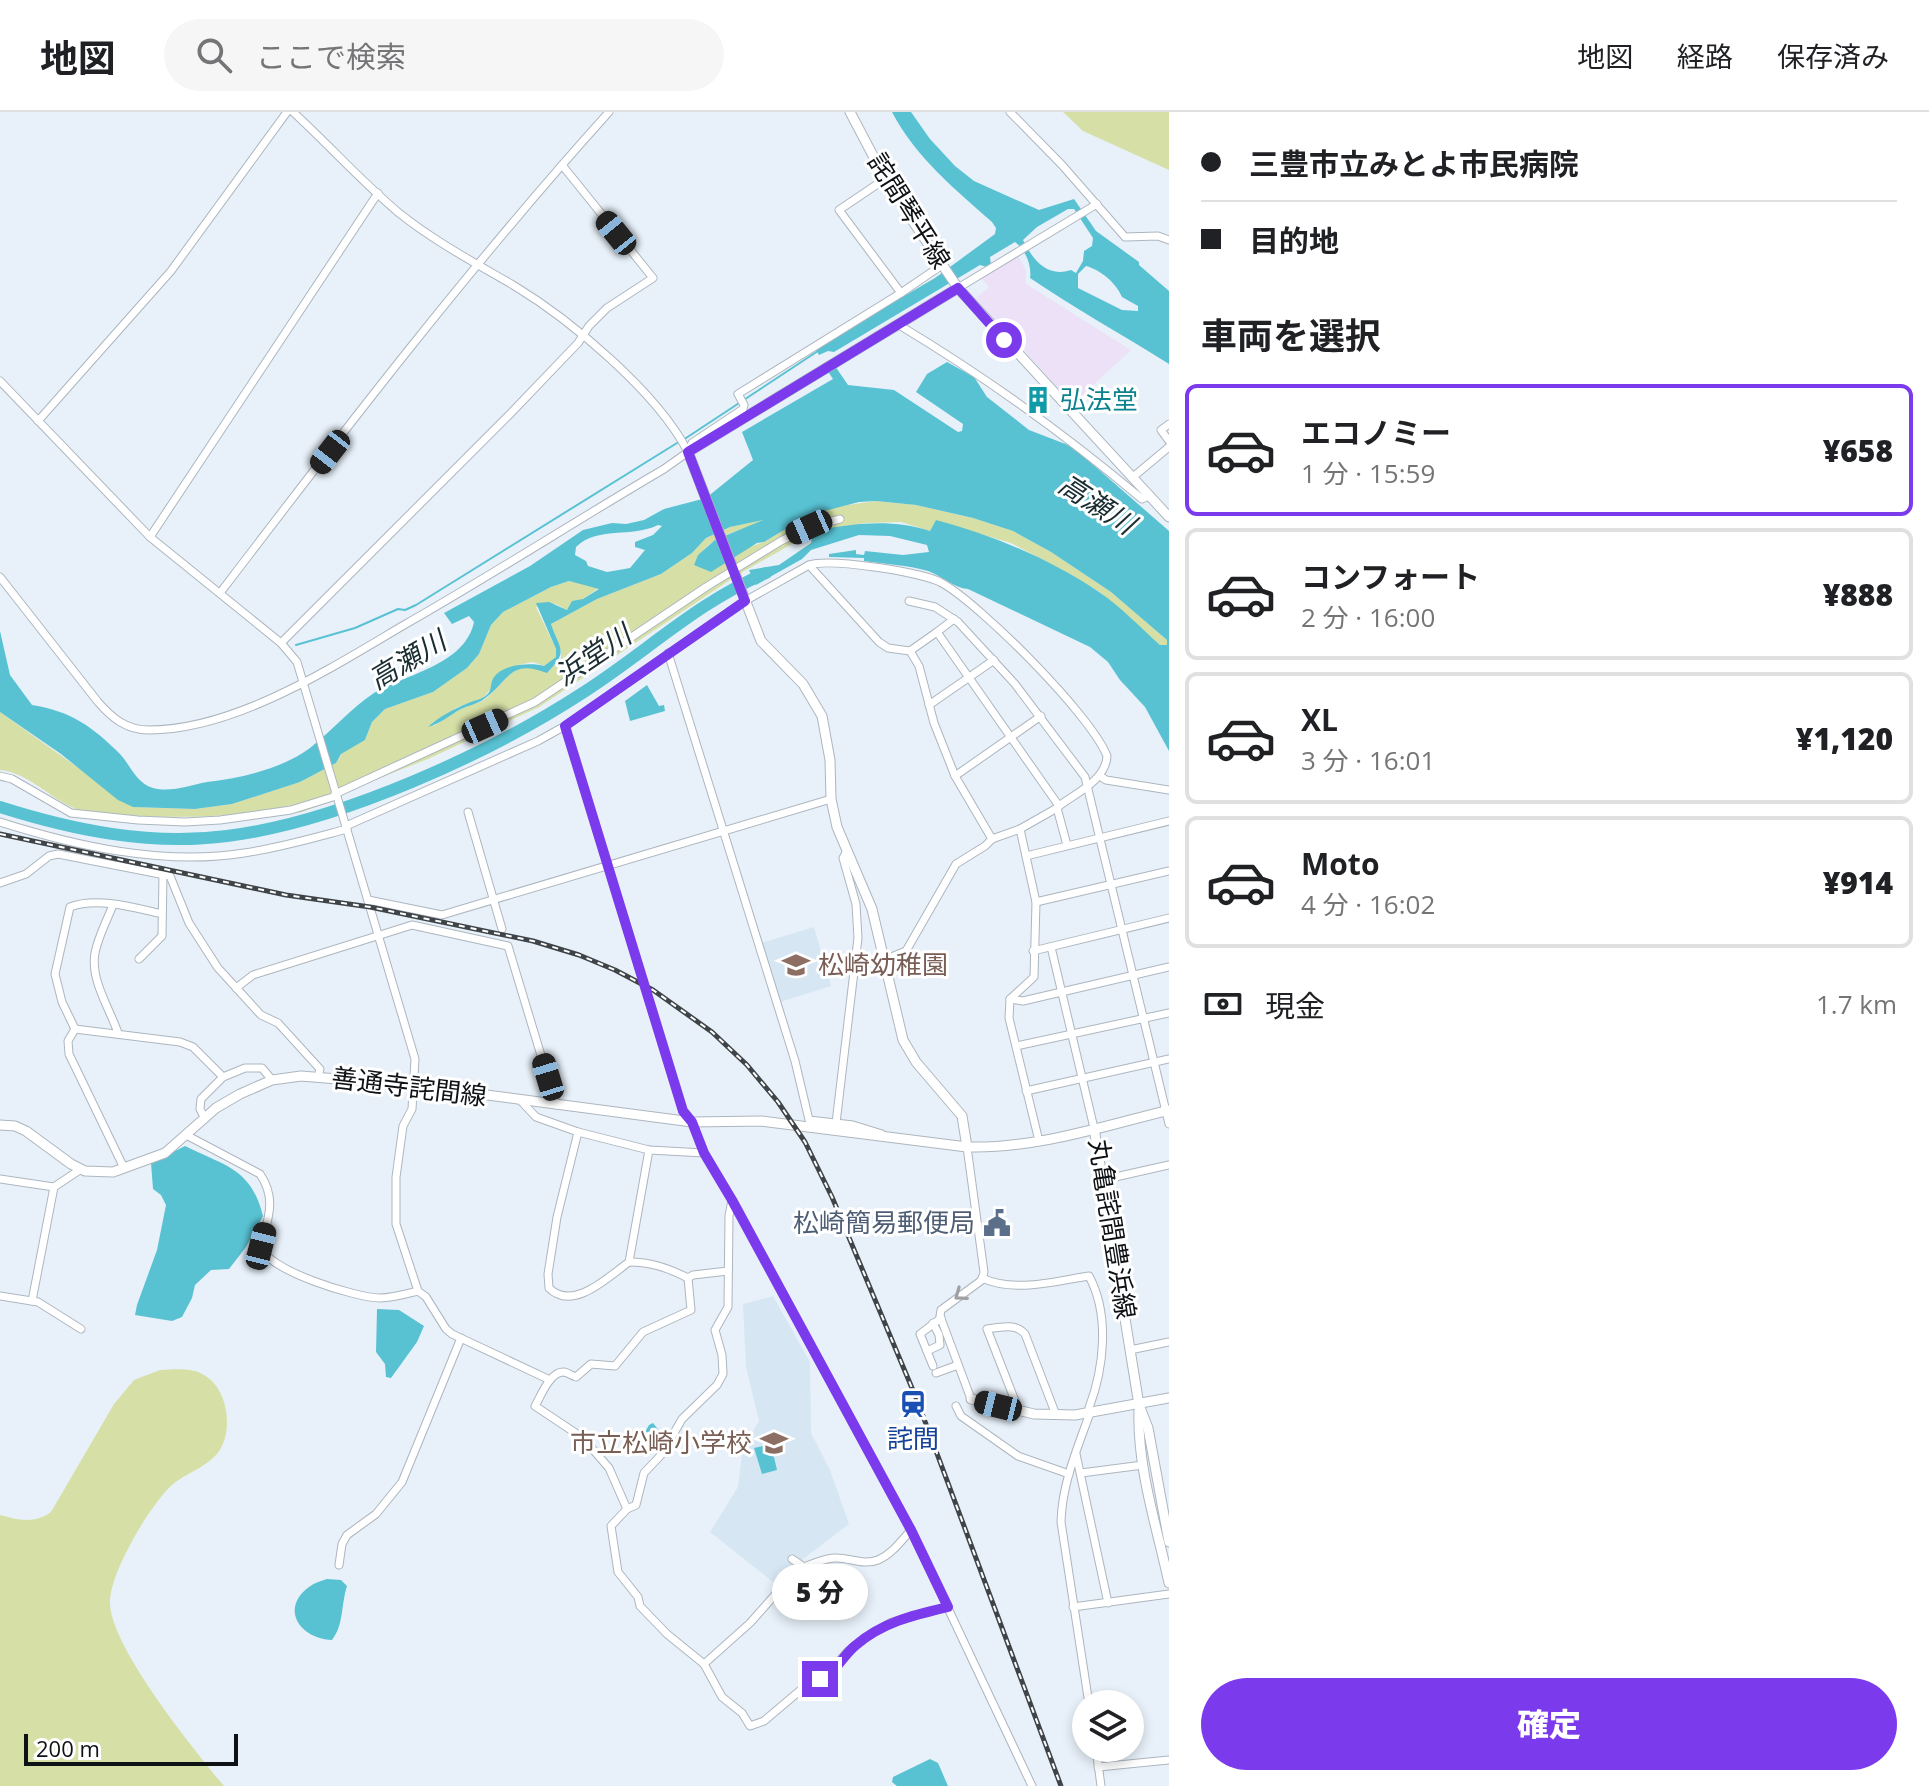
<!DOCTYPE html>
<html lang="ja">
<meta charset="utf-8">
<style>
body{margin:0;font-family:"Open Sans","Noto Sans JP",sans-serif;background:#f6f6f6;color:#202124;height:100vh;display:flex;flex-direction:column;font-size:30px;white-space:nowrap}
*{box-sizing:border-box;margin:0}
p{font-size:26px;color:#757577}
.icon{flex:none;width:44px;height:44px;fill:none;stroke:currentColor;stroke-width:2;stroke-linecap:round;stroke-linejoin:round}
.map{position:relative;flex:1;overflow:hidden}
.drawer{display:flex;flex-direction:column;background:#fff;width:760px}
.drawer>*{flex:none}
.top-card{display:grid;align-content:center;height:176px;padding:0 32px;background:#fff}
.fabs{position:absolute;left:1072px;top:1578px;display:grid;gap:16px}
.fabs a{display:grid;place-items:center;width:72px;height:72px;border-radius:50%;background:#fff;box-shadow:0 4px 12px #0003;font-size:40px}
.scale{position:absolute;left:24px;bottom:20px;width:214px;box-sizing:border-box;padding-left:8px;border:4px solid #0e1215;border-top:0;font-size:22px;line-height:28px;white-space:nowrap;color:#0e1215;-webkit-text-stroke:6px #fff;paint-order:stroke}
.end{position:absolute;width:36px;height:36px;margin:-18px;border:10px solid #7c3aed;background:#fff;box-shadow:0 0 0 4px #fff}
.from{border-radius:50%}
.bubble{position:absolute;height:56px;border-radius:28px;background:#fff;box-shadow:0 4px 12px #0003;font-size:26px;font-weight:800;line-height:56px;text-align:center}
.car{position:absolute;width:24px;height:48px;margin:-24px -12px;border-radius:10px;box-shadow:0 0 6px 2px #0007;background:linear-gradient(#222 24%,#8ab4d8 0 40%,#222 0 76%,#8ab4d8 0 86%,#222 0)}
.top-card b{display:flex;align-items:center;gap:28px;height:76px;font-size:30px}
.top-card b+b{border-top:2px solid #e0e0e0}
.top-card i{width:20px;height:20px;background:#202124}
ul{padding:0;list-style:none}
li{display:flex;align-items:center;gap:24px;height:132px;margin:0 16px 12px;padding:0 16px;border:4px solid #e0e0e0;border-radius:12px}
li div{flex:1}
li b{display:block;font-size:30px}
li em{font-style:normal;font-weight:800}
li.active{border-color:#7c3aed}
li>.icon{width:72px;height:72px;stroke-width:1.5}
h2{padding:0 32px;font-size:36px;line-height:96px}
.pay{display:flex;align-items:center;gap:20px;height:88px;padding:0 32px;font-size:30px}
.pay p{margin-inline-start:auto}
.primary-button{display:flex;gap:16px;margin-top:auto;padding:16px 32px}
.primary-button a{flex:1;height:92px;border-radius:48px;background:#7c3aed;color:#fff;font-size:32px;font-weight:800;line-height:92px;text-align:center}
header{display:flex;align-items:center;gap:48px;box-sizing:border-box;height:112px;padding:0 40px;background:#fff;border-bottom:2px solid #e0e0e0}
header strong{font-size:38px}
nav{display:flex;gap:44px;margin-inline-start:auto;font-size:28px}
.search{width:560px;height:72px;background:#f6f6f6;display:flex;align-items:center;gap:20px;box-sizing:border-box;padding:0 28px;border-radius:44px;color:#757577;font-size:30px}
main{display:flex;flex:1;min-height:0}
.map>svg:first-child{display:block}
</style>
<header>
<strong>地図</strong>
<div class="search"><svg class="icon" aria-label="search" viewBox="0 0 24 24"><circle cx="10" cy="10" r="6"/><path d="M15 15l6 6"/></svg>ここで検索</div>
<nav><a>地図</a><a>経路</a><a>保存済み</a></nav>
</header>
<main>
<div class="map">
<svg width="1169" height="1674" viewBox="0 0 1169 1674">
<rect width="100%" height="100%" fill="#e8f1fa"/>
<g fill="#d6e6f3">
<path d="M814,815l17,59 -51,16 -19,-59z"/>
<path d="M773,1184l37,66 1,71 19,37 19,54 -76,58 -63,-50 28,-45 5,-40 16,-26 -13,-54 -3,-63z"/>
</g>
<path fill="#ece1f6" d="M1017,142l9,16v14l105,66 -58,54 -97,-106 13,-11 -8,-9z"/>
<g fill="#d6e0a6">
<path d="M1063,0h106v58l-86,-39z"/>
<path d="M876,389l40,4 57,13 40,13 38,21 60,40 56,48v5h-7l-59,-52 -33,-20 -57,-30 -75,-22 -6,10 -29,-9 -36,1 -52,9 -74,42 -200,133 -111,52 -87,34v5l-42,15 -3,-9c-57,13 -113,15 -171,11 -16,-1 -35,-1 -49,-6 -27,-11 -47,-36 -76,-39v-58l133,95 62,2 37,-5 68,-22 36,-19 7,-11 22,-12 7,-18 13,-13 48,-17 34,-24 12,-14 12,-29 12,-13 48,-25 18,-6 30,7 -32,22 -11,-6 -20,3 20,42v8l-12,9 -11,-4 -15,3 -25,21 -10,12 -25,9 -26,16 2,3c9,-6 18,-12 27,-17 7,-4 17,-5 23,-9 25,-19 26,-42 64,-28l13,-14v-7l-10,-27 46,-25 64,-25 31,-21 14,-15 24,-11 36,-9c-26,17 -57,13 -72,47l70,-23 45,-27 24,-8z"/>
<path d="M160,1258c14,0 29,-3 42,4 26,12 33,58 15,80 -12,14 -31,19 -45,31 -22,20 -61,86 -62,116 -2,43 85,150 114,185h-224v-271c18,5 35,9 51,-3l63,-108 20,-24z"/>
</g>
<g fill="#58c2d3" fill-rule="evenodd">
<path d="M892,0h19l19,27 25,27 19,15 65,29 35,-11 22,32 43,31v3l30,26v73c-46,-29 -95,-56 -139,-86 2,-13 -5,-29 -15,-36l-25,15 1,8 -4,2 -7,-2 -146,87 -6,-1 -9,4 -4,-7 120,-70 60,-44 1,-6 -4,-6c-38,-34 -76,-64 -100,-110zM1068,97h6l19,29 -1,8 -8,5 -1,10 -7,12 -5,-3c-24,8 -38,-10 -48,-30l14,-13zM1086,154c15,4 30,17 36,31l16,9v5l-16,-1 -44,-22v-14z"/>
<path d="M947,250l27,15 13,20 42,33 39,15 14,10 87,76v220l-24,-44 -25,-27 -12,-18 -18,-15 -122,-58c-14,-1 -26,-13 -40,-18 -21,-6 -43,-7 -64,-10v-3l-35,-1v-3l27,-4v4l8,1 1,-4 38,4 26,-3 -2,-7 -37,-9 -31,-1 -48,15 -9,9 -46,26 -7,-15 30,-5 32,-22 2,-11 6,-2c38,-7 74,-11 111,1l6,-11c59,16 112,38 163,72 22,15 41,35 61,53h7v-5l-56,-48 -60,-40 -38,-21 -40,-13 -57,-13 -40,-4 -17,1 -50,13 -45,27 -7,1 -46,29 -17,-7 4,-10 17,-15 48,-20 -33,7 -24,11 -14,15 -31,21 -64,25 -46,25c9,27 18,26 -4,49 -37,-15 -38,8 -63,26 -6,5 -15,6 -23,10 -11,6 -21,15 -33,18 9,-9 26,-18 38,-23 6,-3 13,-4 18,-7 8,-5 6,-10 8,-16 6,-17 39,-19 52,-15l12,-9v-8l-20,-46 13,-1 18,8 5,-9 11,-2 16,-10 -30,-8 -18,6 -48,25 -12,13 -12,29 -12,14 -34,24 -48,17 -13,13 -7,18 -24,14 -5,9 -36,19 -68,22 -37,5 -62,-2 -15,-7 -57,-46 -61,-42v-81l10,44 22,30c39,6 61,22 88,49 11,12 16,29 33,34 19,5 36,-3 54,-6 33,-4 75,-13 103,-34 22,-17 41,-40 64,-55 32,-19 91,-28 100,-71l-5,-6 -17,8 -8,-11 86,-47 53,-36 29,-7 14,1 18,-4 20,-11 42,-11 47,-38 -11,-28 91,-53 -6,-9 8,-4 13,19 46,5 64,42 4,-1 1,-7 -47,-32 11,-18zM658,413l4,1 -9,9 -18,7v5l10,3 -15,18 -23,4 -19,-6 -2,-5 -11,-6 1,-8c21,-21 56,-9 82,-22z"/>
<path d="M647,573l12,21 5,-1 1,6 -35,10 -5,-20z"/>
<path d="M185,1034c40,20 66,22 78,70l-17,31 -17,22 -18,1 -16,15 -3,13 -10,19 -10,4 -37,-6 2,-10 20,-55 9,-45 -5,-10 -8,-6 -2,-26z"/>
<path d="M377,1197l22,1 25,16 -7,16 -26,36 -5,-1 -1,-13 -9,-12z"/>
<path d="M653,1311l12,15v7l-7,1 -13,-14 4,-7z"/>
<path d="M771,1332l6,26 -15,4 -8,-26z"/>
<path d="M327,1467l14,1 6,6c-6,18 -3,39 -15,54 -31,-1 -53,-31 -23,-53 5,-4 12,-6 18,-8z"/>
<path d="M930,1647l8,4 10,23h-51l-5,-4 1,-5z"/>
</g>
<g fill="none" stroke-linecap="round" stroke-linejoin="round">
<g stroke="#58c2d3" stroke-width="2">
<path d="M683,328l135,-89"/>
<path d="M296,533l59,-17 43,-19 7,1 11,-5 261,-162"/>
</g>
<path stroke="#58c2d3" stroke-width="12" d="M0,695c72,23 150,39 227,29 112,-14 262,-82 357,-144 61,-39 115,-91 182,-119"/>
<g stroke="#adb6be" stroke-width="9">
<g id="minor">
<path d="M293,0c36,33 69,70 106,101 35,28 76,50 114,72 58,35 144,107 175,167"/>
<path d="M1010,0l52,53 63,72 33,-1 11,4"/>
<path d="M885,67l-46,31 62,83 41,-28"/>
<path d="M958,176l139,-84"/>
<path d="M899,213c85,51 167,110 243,174l8,-4"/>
<path d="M0,269l150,156 131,106 16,19 118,397 -3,50 -9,17 -7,51v47l22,67 8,6 20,32 6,5 98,46"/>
<path d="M38,309l133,-150 116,-159"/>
<path d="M1169,312l-8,6 8,11"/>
<path d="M1133,365l36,-30"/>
<path d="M150,425l228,-344"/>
<path d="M809,453c21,-7 114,7 133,18 39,22 149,132 165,173 -1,24 -31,37 -48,50"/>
<path d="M0,465l98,125c14,16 28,28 51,28 86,0 182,-62 255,-105 88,-50 173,-105 260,-156l24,-17 4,-9 51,-34 1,-4 -6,-11 163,-101"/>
<path d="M220,481c125,-164 251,-328 389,-481"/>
<path d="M909,489l26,6 23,15 57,62 70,93 84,347"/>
<path d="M937,520l17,-13"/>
<path d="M281,531l229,-229 68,-71 11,-17 18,-18 46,-30 -91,-113"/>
<path d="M910,539l9,15 15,57 21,53 37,63"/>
<path d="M668,541l127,408 14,59 44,5 29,9"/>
<path d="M929,593l65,-45"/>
<path d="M565,614l118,385 9,11 12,31 28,47 179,330 121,256"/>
<path d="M0,664l12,3 59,34 67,7 47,2 35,-2 71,-10 45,-14"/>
<path d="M955,664l86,-60"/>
<path d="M1100,664l6,4 63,10"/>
<path d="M335,682l200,-92 171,-115 75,-46 28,-14 31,-8"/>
<path d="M468,700l34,117"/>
<path d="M0,710c76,24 164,44 244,31 35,-5 69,-15 103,-24"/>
<path d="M346,714l192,-85 27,-15 180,-125 64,-36 70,77 9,6 22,3 27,-19 122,174 -2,2 10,37"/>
<path d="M1020,717l16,73 -2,75 -24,22 -1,19 30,123"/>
<path d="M1026,744l143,-35"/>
<path d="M0,771l26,-9 23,-18 9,-2 112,22 19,47 29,45 43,47 17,8 42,46 -2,8"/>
<path d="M368,788l74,15 389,-116"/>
<path d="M1036,790l133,-31"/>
<path d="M113,793c-6,15 -15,32 -18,48 -5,27 15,56 23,80"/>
<path d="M1051,835l43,181"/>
<path d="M1033,839l136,-33"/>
<path d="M139,847l23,-23 1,-62"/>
<path d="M884,848l22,-9 50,-87 29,-18 7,-7 28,-10 37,-21"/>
<path d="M236,876l17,-13 159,-50 96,21 48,159"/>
<path d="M1010,887l13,2 146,-34"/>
<path d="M75,917l-13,-27 -7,-28 15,-67c26,-10 62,0 88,6"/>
<path d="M75,917l105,13 13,5 30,30"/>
<path d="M75,917l-7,12 1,13 55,114"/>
<path d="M1016,934l153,-33"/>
<path d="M1026,979l143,-32"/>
<path d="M521,989l15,16 42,15 71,18 55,3"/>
<path d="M205,1007l-5,-10 1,-10 22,-22 22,-9h17l10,12"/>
<path d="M836,1011l22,-185 -2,-34 -13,-46 4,-7"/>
<path d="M578,1020l-21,85 -9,57 1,14c24,24 59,-11 80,-26l20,-112"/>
<path d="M188,1024l72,38c17,25 8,45 1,72 4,24 96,52 119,52 12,0 26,-4 38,-7"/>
<path d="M967,1035l17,125 -2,8 -41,30 -1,6 31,83"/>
<path d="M0,1067l54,8 27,-18"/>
<path d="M1102,1068l67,-15"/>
<path d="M732,1088l-3,16 -1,91 -13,23 7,25 1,19 -6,11 -35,34 -20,35 -18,19 -8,32 -9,4 -16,17 7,46 20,25 2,9 27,28 37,30 18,33 20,16 8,13 14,-5 39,-33 22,-11 23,-26 23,-17 21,-12 56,-15"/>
<path d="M629,1150c22,0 39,6 59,16"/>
<path d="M688,1166l5,-3 35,-4"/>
<path d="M982,1166c32,15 74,3 107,-2 21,39 15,92 0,132l1,5c-13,36 -28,71 -29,109l28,182"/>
<path d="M0,1184l38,6 43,27"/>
<path d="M32,1189l22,-114"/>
<path d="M1130,1238l39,-8"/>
<path d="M927,1239l13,-6 -1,-10 -6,-12"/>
<path d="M933,1254l-13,-32 21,-16"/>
<path d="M936,1261l22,-8"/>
<path d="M956,1294l5,10 57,40 51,18"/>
<path d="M1019,1299l-32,-82c13,-2 29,-6 38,5l31,81"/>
<path d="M1076,1342l32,149"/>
<path d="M1081,1361l62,-8"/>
<path d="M627,1397l-18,-41 -26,-30 -48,-32c6,-10 15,-35 29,-34 5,1 8,4 12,5l15,-13 24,2 28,-34 48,-22 -3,-32"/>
<path d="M792,1447l12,8c10,-4 19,-8 30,-9 15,-1 29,8 44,2 14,-6 23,-19 33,-30"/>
<path d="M339,1453l3,-21 5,-9 29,-21 26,-32 59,-144"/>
<path d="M1073,1495l96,-13"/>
<path d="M704,1552l46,-41 32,-36 22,-20"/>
<path d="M1096,1636l5,38"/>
<path d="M1098,1655l71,-7"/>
</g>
</g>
<g stroke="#adb6be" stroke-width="11">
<g id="major">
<path d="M850,0l39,74 69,102 211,229"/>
<path d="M958,176l-270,164 73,189 42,43 19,32 8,44 1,39 6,28 35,82 31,131 13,22 46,54 5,31"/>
<path d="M0,1013l15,1 11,5 45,33 14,7 28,1 52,-19 51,-45 24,-14 32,-14 29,-4 110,9 281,37 69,-1 206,26c68,2 137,-21 202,-37"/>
<path d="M1094,1016l45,277 9,23 21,114"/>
<path d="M971,1287l63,15 41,1 94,-17"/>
<path d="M1139,1298c-2,58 18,117 30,173"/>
</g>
</g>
<use href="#minor" stroke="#fff" stroke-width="7"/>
<use href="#major" stroke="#fff" stroke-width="9"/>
<g stroke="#3e4448" stroke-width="5">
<path id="rail" d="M0,722l286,61 84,12 163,34 46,14 36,15 38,20 59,42 35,33 31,37 27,40 27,55 85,203 144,386"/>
</g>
<use href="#rail" stroke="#fff" stroke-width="2" stroke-dasharray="6" stroke-linecap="butt"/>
</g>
<defs><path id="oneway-chevron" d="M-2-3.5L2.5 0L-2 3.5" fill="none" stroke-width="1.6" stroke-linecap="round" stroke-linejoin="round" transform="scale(2)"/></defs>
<use stroke="#9fa0a1" href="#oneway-chevron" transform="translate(960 1183) rotate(144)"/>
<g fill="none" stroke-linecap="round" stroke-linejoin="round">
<path stroke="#7c3aed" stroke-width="10" d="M820,1567c16,-6 23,-24 36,-34 27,-23 58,-30 92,-38l-37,-77 -179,-330 -28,-47 -12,-31 -9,-11 -118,-385 180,-125 -57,-149 270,-164 46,52"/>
</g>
<defs>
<g id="building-bare" transform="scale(2.16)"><path d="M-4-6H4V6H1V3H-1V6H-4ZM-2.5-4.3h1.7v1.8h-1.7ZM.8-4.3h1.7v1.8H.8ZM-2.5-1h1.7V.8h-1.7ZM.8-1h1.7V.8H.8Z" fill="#0f9aa8" stroke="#fff" stroke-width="2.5" paint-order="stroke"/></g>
<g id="school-bare" transform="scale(2.16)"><path d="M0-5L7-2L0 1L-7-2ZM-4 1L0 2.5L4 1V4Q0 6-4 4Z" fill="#8d6e63" stroke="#fff" stroke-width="2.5" paint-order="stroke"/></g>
<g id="civic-bare" transform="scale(2.16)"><path d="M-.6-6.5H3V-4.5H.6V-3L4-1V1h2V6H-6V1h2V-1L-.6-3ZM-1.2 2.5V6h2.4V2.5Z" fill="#5c6f8a" stroke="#fff" stroke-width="2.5" paint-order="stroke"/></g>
<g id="station-bare" transform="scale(2.16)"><path d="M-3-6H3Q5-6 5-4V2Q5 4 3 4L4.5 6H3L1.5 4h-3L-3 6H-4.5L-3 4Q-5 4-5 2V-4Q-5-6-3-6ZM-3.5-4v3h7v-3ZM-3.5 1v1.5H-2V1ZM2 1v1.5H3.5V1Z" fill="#1a4fb4" stroke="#fff" stroke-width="2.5" paint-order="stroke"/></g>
</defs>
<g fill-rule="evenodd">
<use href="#building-bare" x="1038" y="288"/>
<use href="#school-bare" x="796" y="853"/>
<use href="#civic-bare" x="997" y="1111"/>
<use href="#station-bare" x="913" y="1292"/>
<use href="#school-bare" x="774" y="1331"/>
</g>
<g text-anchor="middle" stroke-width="6" stroke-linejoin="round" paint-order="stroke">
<g font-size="26" fill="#0e1215" stroke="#fff">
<text transform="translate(909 99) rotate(58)" y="9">詫間琴平線</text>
<text transform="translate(409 975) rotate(7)" y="9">善通寺詫間線</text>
<text transform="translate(1112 1117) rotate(81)" y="9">丸亀詫間豊浜線</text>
</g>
<g font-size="26" fill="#0d838f" stroke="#fff" text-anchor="start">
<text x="1060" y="297">弘法堂</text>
</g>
<g font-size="26" fill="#785e54" stroke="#fff" text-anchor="start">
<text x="818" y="862">松崎幼稚園</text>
<text x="752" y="1340" text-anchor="end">市立松崎小学校</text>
</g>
<g font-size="26" fill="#4e5e75" stroke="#fff" text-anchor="end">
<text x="975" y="1120">松崎簡易郵便局</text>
</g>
<g font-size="26" fill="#164399" stroke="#fff">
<text x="913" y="1336">詫間</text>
</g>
<g font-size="28" font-style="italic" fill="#1a2d31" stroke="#fff">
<text transform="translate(1097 392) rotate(33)" y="10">高瀬川</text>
<text transform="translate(593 543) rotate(-34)" y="10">浜堂川</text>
<text transform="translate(407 548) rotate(-31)" y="10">高瀬川</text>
</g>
</g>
</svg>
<div class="fabs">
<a><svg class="icon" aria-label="layers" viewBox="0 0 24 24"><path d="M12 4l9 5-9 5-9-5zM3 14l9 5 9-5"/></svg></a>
</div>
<div class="scale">200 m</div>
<i class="end from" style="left:1004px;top:228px"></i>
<i class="end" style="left:820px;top:1567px"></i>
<div class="bubble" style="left:772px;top:1452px;width:96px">5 分</div>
<i class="car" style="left:616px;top:121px;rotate:321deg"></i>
<i class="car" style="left:330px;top:340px;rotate:218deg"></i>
<i class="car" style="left:809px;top:415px;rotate:246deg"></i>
<i class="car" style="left:485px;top:614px;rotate:66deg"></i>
<i class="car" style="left:548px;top:965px;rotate:343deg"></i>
<i class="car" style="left:261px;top:1134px;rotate:14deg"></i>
<i class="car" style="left:998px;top:1294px;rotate:284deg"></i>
</div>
<section class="drawer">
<div class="top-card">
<b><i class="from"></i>三豊市立みとよ市民病院</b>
<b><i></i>目的地</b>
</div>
<h2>車両を選択</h2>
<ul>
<li class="active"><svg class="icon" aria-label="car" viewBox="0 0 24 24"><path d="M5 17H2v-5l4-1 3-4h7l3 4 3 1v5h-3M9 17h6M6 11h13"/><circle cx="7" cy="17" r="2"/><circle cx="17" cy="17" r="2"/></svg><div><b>エコノミー</b><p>1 分 · 15:59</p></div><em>¥658</em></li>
<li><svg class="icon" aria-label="car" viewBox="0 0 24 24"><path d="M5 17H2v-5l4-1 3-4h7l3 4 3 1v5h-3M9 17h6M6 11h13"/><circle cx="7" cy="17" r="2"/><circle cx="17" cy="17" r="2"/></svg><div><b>コンフォート</b><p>2 分 · 16:00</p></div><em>¥888</em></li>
<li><svg class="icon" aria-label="car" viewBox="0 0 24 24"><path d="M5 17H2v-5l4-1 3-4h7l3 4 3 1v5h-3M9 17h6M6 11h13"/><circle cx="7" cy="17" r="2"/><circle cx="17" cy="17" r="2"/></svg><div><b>XL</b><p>3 分 · 16:01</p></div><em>¥1,120</em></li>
<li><svg class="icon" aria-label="car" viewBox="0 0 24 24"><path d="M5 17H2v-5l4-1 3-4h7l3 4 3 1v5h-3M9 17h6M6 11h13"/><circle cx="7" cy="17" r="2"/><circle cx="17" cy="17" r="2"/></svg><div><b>Moto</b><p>4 分 · 16:02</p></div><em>¥914</em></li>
</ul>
<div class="pay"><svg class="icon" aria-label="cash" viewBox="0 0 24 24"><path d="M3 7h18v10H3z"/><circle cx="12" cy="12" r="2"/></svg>現金<p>1.7 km</p></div>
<div class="primary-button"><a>確定</a></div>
</section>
</main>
